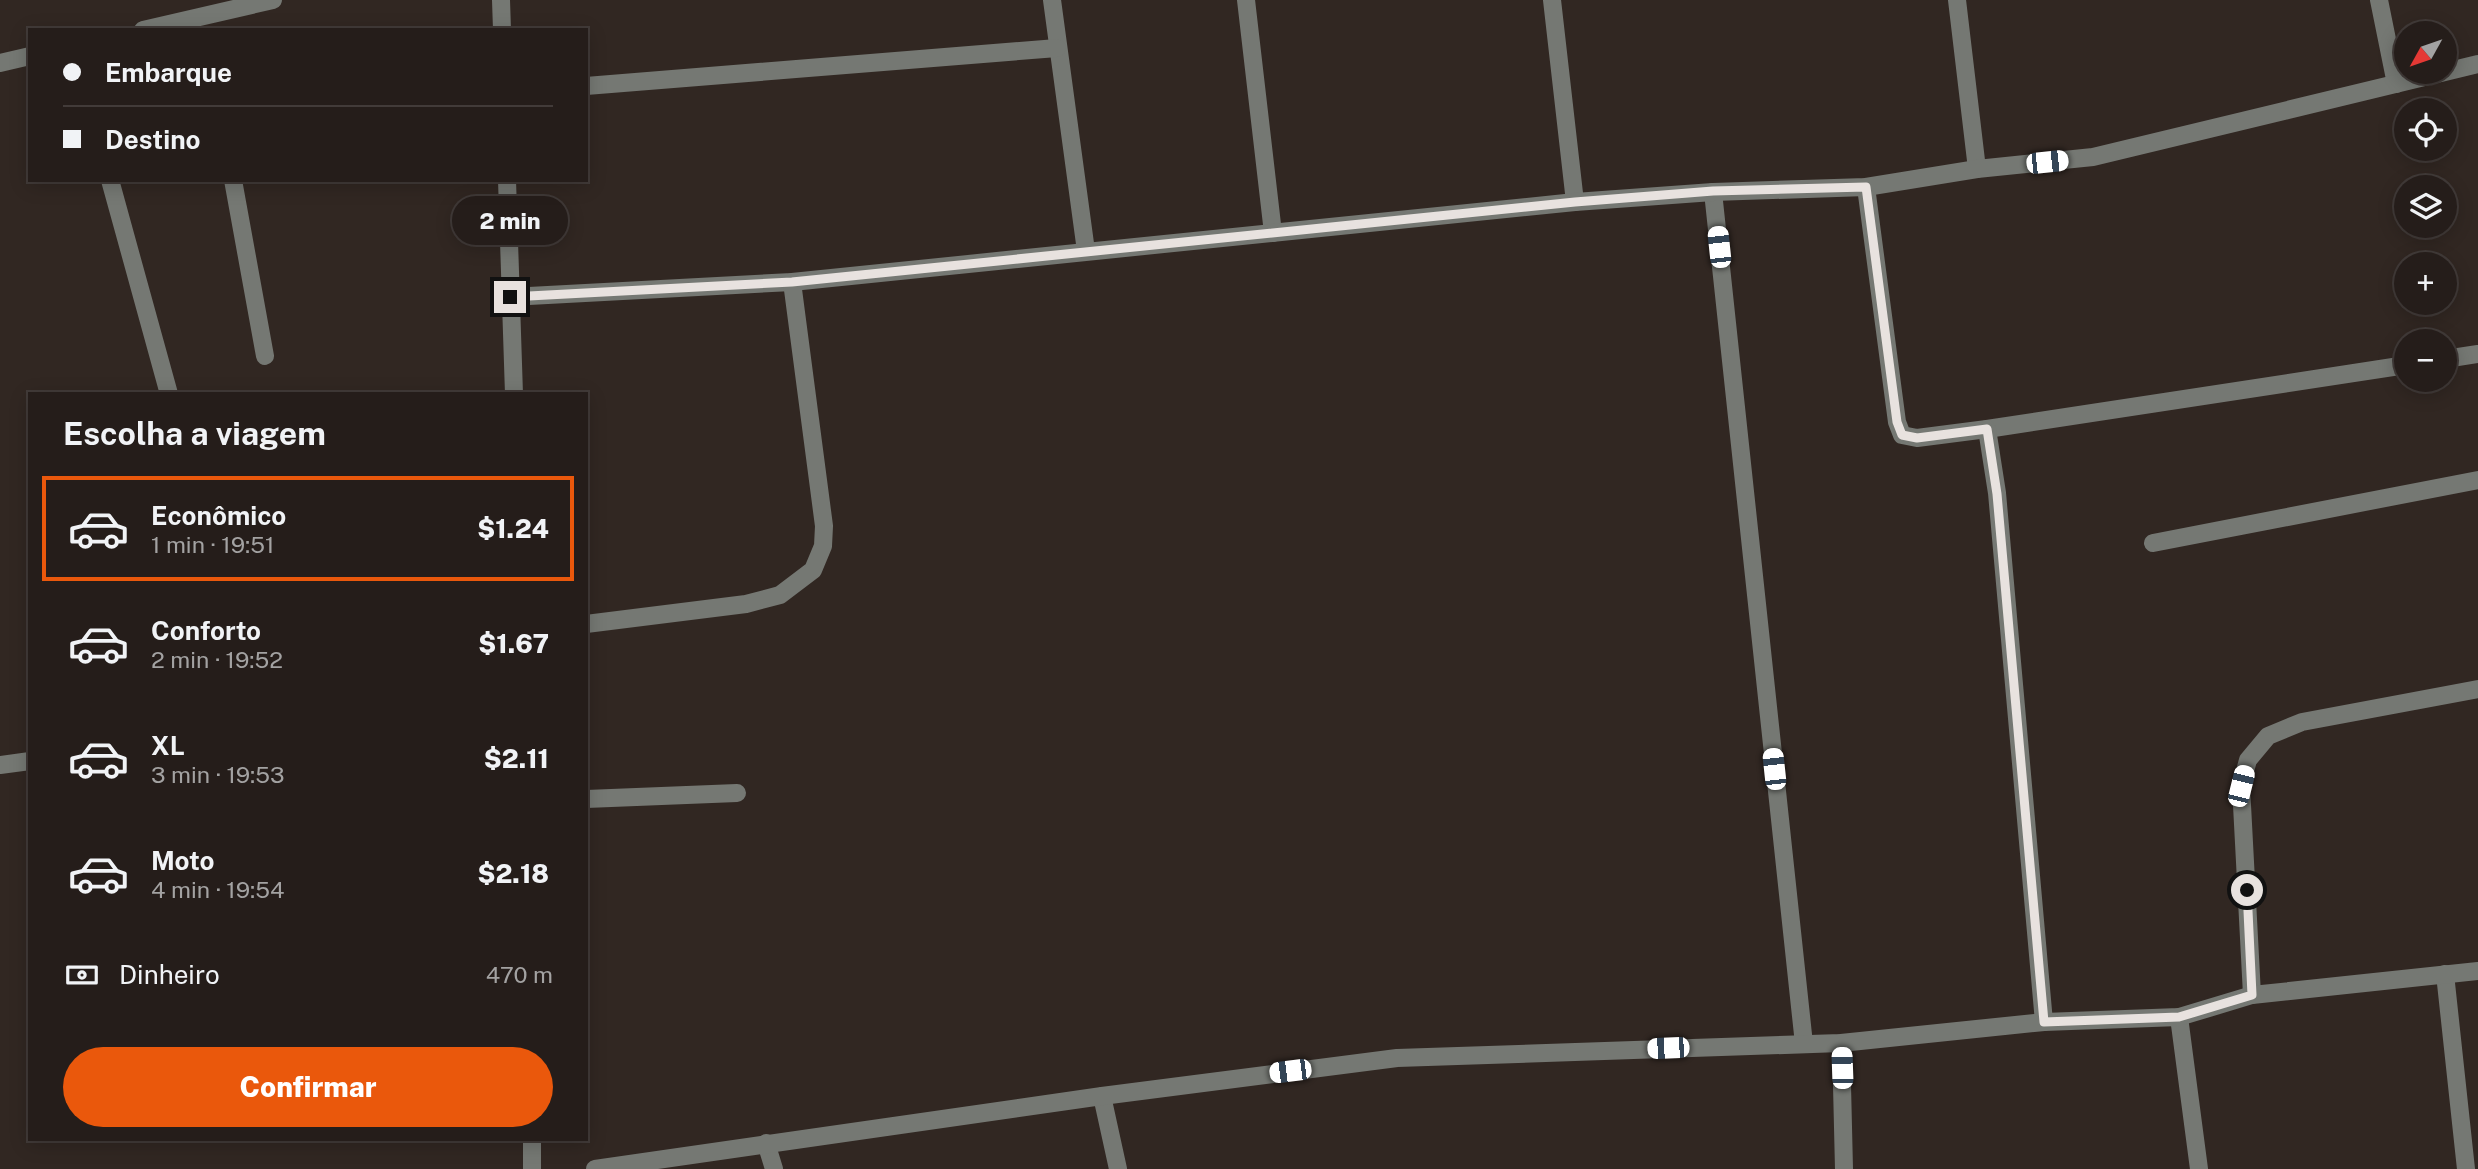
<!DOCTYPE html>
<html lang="pt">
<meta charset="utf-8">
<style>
body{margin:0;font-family:"Public Sans",sans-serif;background:#312a27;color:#f1f3f6;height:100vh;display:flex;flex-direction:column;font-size:26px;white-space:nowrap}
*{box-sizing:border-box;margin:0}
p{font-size:23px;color:#a3a2a2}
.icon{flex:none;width:38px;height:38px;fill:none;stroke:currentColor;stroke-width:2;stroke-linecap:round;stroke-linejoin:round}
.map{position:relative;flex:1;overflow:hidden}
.panel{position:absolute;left:28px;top:392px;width:560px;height:749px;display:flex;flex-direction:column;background:#251d1a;border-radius:0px;box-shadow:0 4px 18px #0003,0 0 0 2px #423b39}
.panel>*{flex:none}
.hud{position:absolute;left:28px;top:28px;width:560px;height:154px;border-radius:0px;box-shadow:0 4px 18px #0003,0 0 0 2px #423b39;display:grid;align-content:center;height:154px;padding:0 35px;background:#251d1a}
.needle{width:46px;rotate:230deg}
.fabs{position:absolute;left:2394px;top:21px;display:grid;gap:14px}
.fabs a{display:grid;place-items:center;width:63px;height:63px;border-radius:50%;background:#251d1a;box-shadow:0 4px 18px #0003,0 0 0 2px #423b39;font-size:35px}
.end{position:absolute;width:32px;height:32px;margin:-16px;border:9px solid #e8e2df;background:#111;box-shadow:0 0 0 4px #111}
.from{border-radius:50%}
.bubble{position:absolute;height:49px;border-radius:24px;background:#251d1a;box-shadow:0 4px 18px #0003,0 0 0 2px #423b39;font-size:23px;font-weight:800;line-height:49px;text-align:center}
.car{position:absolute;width:21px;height:42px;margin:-21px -10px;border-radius:9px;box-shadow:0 0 5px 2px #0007;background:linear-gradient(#fff 24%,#345 0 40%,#fff 0 76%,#345 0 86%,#fff 0)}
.hud b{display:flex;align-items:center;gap:24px;height:66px;font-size:26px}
.hud b+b{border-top:2px solid #423b39}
.hud i{width:18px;height:18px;background:#f1f3f6}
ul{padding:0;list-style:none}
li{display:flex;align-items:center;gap:21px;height:105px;margin:0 14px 10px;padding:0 21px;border:4px solid transparent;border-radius:0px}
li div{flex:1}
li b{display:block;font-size:26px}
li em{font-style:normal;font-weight:800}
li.on{border-color:#ea580c}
li>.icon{width:63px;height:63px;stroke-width:1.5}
h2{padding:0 35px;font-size:32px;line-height:84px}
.pay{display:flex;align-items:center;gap:18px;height:77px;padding:0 35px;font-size:26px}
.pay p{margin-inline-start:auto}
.primary-button{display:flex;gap:14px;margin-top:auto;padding:14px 35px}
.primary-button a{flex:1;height:80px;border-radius:42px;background:#ea580c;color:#fff;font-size:28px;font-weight:800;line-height:80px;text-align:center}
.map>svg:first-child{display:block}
</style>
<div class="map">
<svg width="2478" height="1169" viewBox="0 0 2478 1169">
<rect width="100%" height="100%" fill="#312722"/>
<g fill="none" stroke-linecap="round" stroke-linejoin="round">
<g stroke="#757873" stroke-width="18">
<path d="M501,0l1,30"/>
<path d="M1052,0l34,251"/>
<path d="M1246,0l27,233"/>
<path d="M1552,0l23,202"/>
<path d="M1957,0l20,169"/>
<path d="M2379,0l17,84"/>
<path d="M143,30l130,-30"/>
<path d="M0,63l30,-7"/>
<path d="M586,86l471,-38"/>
<path d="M110,180l59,214"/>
<path d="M233,180l32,176"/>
<path d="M507,180l7,214"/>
<path d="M1866,187l31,235 5,13 15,3 70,-9 419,-64"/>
<path d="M1713,192l91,852"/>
<path d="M510,297l282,-15 783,-80 138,-10 153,-5 111,-18 116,-12 385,-93"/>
<path d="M2445,359l33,-5"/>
<path d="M1987,429l10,64 47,529"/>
<path d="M2153,543l325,-63"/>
<path d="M586,624l160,-20 34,-9 33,-25 10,-24 1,-20 -32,-244"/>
<path d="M0,765l30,-4"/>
<path d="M586,799l151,-6"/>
<path d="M2445,974l21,195"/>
<path d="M2252,995l-11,-209 7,-26 20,-24 34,-14 176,-33"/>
<path d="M2179,1017l20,152"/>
<path d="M1841,1043l3,126"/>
<path d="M1102,1096l16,73"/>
<path d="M532,1139v30"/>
<path d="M766,1143l8,26"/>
<path d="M595,1169l507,-73 295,-38 444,-15 203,-21 135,-5 73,-22 226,-24"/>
</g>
</g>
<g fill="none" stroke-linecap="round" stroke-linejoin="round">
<path stroke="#e8e2df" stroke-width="9" d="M510,297l282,-15 783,-80 138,-11 153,-4 31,235 5,13 15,3 70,-9 10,65 47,528 135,-5 73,-22 -5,-105"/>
</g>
</svg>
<div class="fabs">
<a><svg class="needle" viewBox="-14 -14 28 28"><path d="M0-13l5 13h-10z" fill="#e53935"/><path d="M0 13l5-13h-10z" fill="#a3a2a2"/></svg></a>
<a><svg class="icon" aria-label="locate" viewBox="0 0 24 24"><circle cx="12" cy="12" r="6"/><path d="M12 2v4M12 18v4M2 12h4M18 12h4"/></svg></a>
<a><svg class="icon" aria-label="layers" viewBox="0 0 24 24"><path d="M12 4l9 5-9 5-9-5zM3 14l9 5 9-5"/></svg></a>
<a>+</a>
<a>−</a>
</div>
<i class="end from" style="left:2247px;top:890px"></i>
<i class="end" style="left:510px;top:297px"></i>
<div class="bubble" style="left:452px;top:196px;width:116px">2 min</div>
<i class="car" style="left:2047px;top:162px;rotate:84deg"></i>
<i class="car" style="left:1719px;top:247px;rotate:354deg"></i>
<i class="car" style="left:1774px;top:769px;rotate:354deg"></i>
<i class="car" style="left:2241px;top:786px;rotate:14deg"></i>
<i class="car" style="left:1668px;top:1048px;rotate:268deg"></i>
<i class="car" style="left:1842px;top:1068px;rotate:358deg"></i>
<i class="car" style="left:1290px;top:1071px;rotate:263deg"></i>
<div class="hud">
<b><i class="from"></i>Embarque</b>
<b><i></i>Destino</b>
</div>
<section class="panel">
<h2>Escolha a viagem</h2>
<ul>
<li class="on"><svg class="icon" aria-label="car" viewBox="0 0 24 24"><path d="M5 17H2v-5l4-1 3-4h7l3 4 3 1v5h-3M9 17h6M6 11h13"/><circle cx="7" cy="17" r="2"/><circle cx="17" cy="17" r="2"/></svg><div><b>Econômico</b><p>1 min · 19:51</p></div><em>$1.24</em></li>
<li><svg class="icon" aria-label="car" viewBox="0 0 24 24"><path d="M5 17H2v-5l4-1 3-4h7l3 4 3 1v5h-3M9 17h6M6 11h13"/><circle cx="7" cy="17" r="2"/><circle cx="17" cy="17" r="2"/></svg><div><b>Conforto</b><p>2 min · 19:52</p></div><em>$1.67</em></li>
<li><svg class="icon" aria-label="car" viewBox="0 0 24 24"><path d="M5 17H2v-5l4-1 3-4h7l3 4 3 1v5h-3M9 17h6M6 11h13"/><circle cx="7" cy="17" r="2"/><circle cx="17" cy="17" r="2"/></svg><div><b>XL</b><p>3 min · 19:53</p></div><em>$2.11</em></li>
<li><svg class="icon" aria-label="car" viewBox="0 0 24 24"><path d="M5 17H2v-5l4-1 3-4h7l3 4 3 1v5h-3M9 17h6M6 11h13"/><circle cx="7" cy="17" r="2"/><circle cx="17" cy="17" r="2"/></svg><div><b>Moto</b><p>4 min · 19:54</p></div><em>$2.18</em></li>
</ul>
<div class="pay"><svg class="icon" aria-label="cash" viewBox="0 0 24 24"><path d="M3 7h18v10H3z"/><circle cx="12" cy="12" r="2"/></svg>Dinheiro<p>470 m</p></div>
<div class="primary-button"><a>Confirmar</a></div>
</section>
</div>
